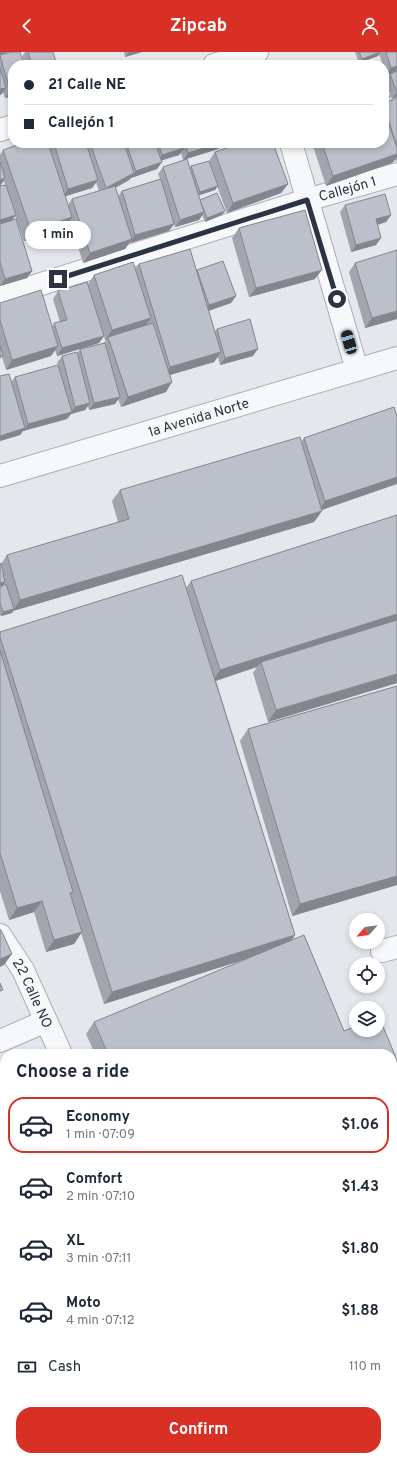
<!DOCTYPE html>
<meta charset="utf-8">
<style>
body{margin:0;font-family:Overpass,sans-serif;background:#f2f2f3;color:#1f2937;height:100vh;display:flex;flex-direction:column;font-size:15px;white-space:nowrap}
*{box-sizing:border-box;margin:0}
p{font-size:13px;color:#747a83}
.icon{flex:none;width:22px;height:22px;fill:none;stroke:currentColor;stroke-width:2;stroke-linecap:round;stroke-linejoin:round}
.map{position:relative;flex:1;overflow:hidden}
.sheet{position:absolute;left:0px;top:997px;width:397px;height:412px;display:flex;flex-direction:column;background:#fff;border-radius:16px 16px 0 0;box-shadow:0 2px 6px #0003}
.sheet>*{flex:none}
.top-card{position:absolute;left:8px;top:8px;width:381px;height:88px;border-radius:16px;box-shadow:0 2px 6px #0003;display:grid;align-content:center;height:88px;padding:0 16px;background:#fff}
.needle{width:26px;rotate:242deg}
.controls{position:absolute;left:349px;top:861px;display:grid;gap:8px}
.controls a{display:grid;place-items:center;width:36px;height:36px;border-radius:50%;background:#fff;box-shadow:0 2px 6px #0003;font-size:20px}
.end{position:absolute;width:18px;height:18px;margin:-9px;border:5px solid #2b3445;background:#fff;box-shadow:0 0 0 2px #fff}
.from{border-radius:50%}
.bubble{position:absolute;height:28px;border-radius:14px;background:#fff;box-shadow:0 2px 6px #0003;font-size:13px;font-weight:700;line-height:28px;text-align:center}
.car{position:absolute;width:12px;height:24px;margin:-12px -6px;border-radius:5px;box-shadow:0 0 3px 1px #0007;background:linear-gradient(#222 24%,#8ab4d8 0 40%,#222 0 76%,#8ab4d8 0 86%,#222 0)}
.top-card b{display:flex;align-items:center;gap:14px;height:38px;font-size:15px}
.top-card b+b{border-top:1px solid #e0e1e3}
.top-card i{width:10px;height:10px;background:#1f2937}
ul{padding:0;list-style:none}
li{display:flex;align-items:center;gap:12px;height:56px;margin:0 8px 6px;padding:0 8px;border:2px solid transparent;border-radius:16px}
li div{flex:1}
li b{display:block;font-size:15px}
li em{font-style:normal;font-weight:700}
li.selected{border-color:#d93025}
li>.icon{width:36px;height:36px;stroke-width:1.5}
h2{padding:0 16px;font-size:18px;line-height:48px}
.pay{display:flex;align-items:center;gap:10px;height:44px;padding:0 16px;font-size:15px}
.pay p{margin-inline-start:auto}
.action{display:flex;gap:8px;margin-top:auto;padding:8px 16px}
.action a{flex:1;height:46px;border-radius:16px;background:#d93025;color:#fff;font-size:16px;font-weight:700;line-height:46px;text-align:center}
header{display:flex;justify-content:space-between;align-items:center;height:52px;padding:0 16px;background:#d93025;color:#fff;font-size:18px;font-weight:700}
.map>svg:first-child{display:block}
</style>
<header><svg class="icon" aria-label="back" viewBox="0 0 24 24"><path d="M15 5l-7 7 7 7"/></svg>Zipcab<svg class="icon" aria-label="person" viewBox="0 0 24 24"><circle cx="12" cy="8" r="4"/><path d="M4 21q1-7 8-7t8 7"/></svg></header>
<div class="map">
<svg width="397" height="1409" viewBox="0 0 397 1409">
<rect width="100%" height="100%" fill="#e4e7ec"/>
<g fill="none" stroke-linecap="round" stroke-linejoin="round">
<g stroke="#a9aeb7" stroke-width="24">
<g id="minor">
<path d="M214,13l43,-13"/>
<path d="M0,78l13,-4"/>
<path d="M291,91l66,227"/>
<path id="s1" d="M0,245l307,-97 90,-26"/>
<path id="s2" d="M0,424l397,-118"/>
<path id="s3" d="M0,883l23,35 38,84"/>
<path d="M382,899l15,-4"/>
<path d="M0,989l46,-20"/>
<path d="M0,1289l5,11"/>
<path d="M54,1404l2,5"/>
<path d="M163,1404l3,5"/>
<path d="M242,1404l2,5"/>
<path d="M184,1409l12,-5"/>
</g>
</g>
<use href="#minor" stroke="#f7f8fa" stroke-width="22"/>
</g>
<g fill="#a1a5ae" fill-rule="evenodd">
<path d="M25,0h28l4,13h-32l-3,-8z"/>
<path d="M124,0h18l-17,5z"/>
<path d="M355,0h42v45l-5,2 -7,-18 5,-7 -4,1 -2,-6v-4h-1l-4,-11 -1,2 -19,7z"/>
<path d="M0,3l13,10v31l-8,2 -2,-6 -3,3z"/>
<path d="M397,46v62l-2,1v-1l-3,3 -66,23 -14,-43h72z"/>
<path d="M23,91h200l-5,6 -35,11 -2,-7 -2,2 -18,5 -4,9 -26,9 -2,2 -14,8 3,8 4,-5 38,-12 -2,-5 5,-7 27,1 1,-2 18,-5 6,-9 73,32 -7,9 -54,20 -10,-27 -2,4 -17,5 2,5 22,15 -17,7 -3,-7 -3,5 -24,7 -1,-3 -5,7 -39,12v-1l-5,7 -42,14 -13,-42 -4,6 -42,14 -9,-25 -3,4 20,51 -5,7 -27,8v-100l5,-1 -1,-4 -4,5v-31l3,-5zM96,130l3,9 -27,8 -4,6 -3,-9 27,-8z"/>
<path d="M345,153l46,10 -5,7 -8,3 -2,20 -25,7 -11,-40z"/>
<path d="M239,176l76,51 -66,18 -17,-59z"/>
<path d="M355,211l42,56 -32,9 -16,-56z"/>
<path d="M139,212l58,6 34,33 -22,8 6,20 2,-2 36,27 -33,9 -2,-8 -4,5 -44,13 -4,17 -45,15 -3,-8 -3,5 -26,6 -1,-4 -3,4 -14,4 -4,5 -44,12 -3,4 -20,6v-65l11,6 4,-5 43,-12 -1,-2 5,-7 15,-3 3,-4 24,-6 2,-3h-1l-1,-4 -5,7 -42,13 -2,-6 -4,6 -45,14 -4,-13 -2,2v-56l52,24 2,-4 6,-1 -7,-23 5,-8 30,-7 6,-9 41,-6z"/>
<path d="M394,355l-80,115 -301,89 -1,2 -11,3 -1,-1v-28l5,-2 -1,-2 -1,3h-3v-22h1l6,-9 111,-33 -6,-21 8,-11 182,-49 2,-3z"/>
<path d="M397,463v168l-129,39 -15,-49 4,-6 -41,14 79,254 -3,5 12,-5 40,96 12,-5v4h22v-13h1l18,43v401h-132l-2,-5h129v-402h-297l-9,-20 8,-12 150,-62 -140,44 -23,-71 -7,11 -28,8 -12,-40 -25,8 -9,-29v-259l182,-57 4,13 5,-7z"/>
<path d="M397,634v199l-105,31 -52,-175 8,-12z"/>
<path d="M70,1404h27l-11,5h-14z"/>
<path d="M117,1404h24l-10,5h-12z"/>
</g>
<g fill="#83868d">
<path d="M0,0h9l-9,3z"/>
<path d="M129,0h13l-17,5z"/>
<path d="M380,0l-2,4 -19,7 3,-4z"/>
<path d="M397,14v6l-11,3 5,-7z"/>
<path d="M6,36l-5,7h-1v-6z"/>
<path d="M13,38v6l-8,2 5,-7z"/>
<path d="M397,40v5l-5,2z"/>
<path d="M390,45l-3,4 -3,2v-3z"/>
<path d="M220,91h3l-5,6 -35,11 5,-7z"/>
<path d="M184,96l-5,7 -22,7 5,-7z"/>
<path d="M397,102v3l-5,6 -66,23 7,-10z"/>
<path d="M162,110l-5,7 -26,9 -2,2 -28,16 5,-8 28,-15 2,-2z"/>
<path d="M5,126l-5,8v-6z"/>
<path d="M98,128l-6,8 -29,9 5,-8z"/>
<path d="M288,132l-7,9 -54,20 6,-10z"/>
<path d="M218,134l-3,4 -18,6 3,-4z"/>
<path d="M225,159l-3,4 -17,7 2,-4z"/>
<path d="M204,160l-5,8 -24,7 5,-7z"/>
<path d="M16,163l-5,7 -11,4v-6z"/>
<path d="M391,163l-5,7 -15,4 5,-7z"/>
<path d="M72,165l-6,10 -42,14 7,-10z"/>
<path d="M174,172l-5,7 -39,12 5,-8z"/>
<path d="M381,186l-5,7 -25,7 5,-7z"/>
<path d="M132,187l-7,10 -42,14 7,-10z"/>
<path d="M322,218l-7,9 -66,18 7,-9z"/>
<path d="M32,219l-5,7 -27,8 5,-7z"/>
<path d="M236,244l-5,7 -27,9 5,-7z"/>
<path d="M397,259v8l-32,9 7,-10z"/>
<path d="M151,266l-7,9 -36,10 -2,3h-1l7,-10z"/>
<path d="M104,284l-5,7 -42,13 5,-8z"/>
<path d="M58,294l-7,10 -45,14 6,-10z"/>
<path d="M258,297l-5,7 -33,9 5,-7z"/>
<path d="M221,300l-7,10 -51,15 7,-10z"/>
<path d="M172,330l-6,10 -45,15 7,-10z"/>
<path d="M120,345l-5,7 -26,6 5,-7z"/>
<path d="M90,351l-5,7 -14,4 -4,5 -44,12 5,-7 43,-12 4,-5z"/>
<path d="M25,376l-5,7 -20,6v-5z"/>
<path d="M397,425v7l-78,27 6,-10z"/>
<path d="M322,459l-8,11 -301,89 -1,2 -11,3 2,-4 11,-3 6,-9z"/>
<path d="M5,530l-2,4h-3v-3z"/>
<path d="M397,562v9l-136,39 -4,5 -45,15 8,-12z"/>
<path d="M397,622v9l-129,39 8,-12z"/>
<path d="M397,824v9l-105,31 8,-12z"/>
<path d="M42,849l-8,11 -25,8 8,-12z"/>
<path d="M82,880l-8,12 -28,8 8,-12z"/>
<path d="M295,883l-8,11 -183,58 8,-12z"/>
<path d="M12,902l-8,11 -4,2v-8z"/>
<path d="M5,1179v7l-5,2v-7z"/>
<path d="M5,1224v4l-5,3v-5z"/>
<path d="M82,1404h15l-11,5h-8z"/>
<path d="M128,1404h13l-10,5h-6z"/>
</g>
<g fill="#bbc0ca" stroke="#83868d">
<path d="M12,0h8l4,13h-11v25l-3,1 -10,-36z"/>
<path d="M28,0h25l4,13h-25z"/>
<path d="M359,0h21l-18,7z"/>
<path d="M386,0h11v14l-6,2z"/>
<path d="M0,16l6,20 -6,1z"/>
<path d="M397,19v21l-7,-18z"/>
<path d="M384,34l6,11 -6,3z"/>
<path d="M397,46v48l-13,-38v-5z"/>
<path d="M384,57l13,39v6l-64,22 -11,-33h62z"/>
<path d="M23,91h25l24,74 -41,14 -28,-81z"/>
<path d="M54,91h32l12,37 -30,9z"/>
<path d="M90,91h34l10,30 -28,15z"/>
<path d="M126,91h29l7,19 -26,9z"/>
<path d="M158,91h25l1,5 -22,7z"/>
<path d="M185,91h35l-32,10z"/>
<path d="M240,91h33l15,41 -55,19 -18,-51z"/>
<path d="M187,107l17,53 -24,8 -17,-53z"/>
<path d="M209,109l9,25 -18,6 -9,-26z"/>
<path d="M0,110l5,16 -5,2z"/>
<path d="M161,127l13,45 -39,11 -13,-44z"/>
<path d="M6,133l10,30 -16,5v-34z"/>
<path d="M115,134l17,53 -42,14 -18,-54z"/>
<path d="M217,141l8,18 -18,7 -7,-18z"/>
<path d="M385,142l6,21 -15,4 5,19 -25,7 -11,-40z"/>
<path d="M305,158l17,60 -66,18 -17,-60z"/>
<path d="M16,167l16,52 -27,8 -5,-17v-38z"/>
<path d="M190,197l31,103 -51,15 -31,-103z"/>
<path d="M397,198v61l-25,7 -17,-55z"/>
<path d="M223,209l13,35 -27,9 -12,-35z"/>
<path d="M133,210l18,56 -39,12 -18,-55z"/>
<path d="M87,230l17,54 -42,12 -8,-25 13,-3 -9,-29z"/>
<path d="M41,238l17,56 -46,14 -12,-40v-17z"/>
<path d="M250,267l8,30 -33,9 -8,-29z"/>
<path d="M153,271l19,59 -44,15 -20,-60z"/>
<path d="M105,291l15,54 -26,6 -14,-54z"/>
<path d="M0,293l3,10 -3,1z"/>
<path d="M77,300l13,51 -15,4 -13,-51z"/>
<path d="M58,313l14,47 -44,12 -13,-47z"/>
<path d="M9,322l16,54 -25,8v-60z"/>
<path d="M394,355l3,10v60l-72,24 -21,-63z"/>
<path d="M300,385l22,74 -302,89 -13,-45 122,-36 -9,-29z"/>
<path d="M397,463v99l-177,56 -29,-89z"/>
<path d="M1,511l4,19 -5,1v-19z"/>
<path d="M182,523l113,360 -183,57 -112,-355v-5z"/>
<path d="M6,532l8,25 -11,3 -3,-9v-16z"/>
<path d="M397,568v54l-121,36 -15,-48z"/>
<path d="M0,598l73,242 -3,1 12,39 -28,8 -12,-39 -25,7 -17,-55z"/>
<path d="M397,634v190l-97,28 -52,-175z"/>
<path d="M0,877l2,3 10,22 -12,5z"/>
<path d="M304,883l40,96 12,-5v4h22v-13h1l18,43v401h-119l-2,-5h116v-402h-284l-14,-32z"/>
<path d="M0,931l3,7 -3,1z"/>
<path d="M0,1114h1l4,11v54l-5,2z"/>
<path d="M0,1201l5,10v13l-5,2z"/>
<path d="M0,1306l5,11v87h43v1l-4,2v2h-44z"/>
</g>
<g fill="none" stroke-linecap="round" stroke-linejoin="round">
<path stroke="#2b3445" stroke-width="5" d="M58,227l249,-79 30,99"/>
</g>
<g text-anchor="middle" stroke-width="3" stroke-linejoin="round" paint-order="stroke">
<g font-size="14" fill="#2b3445" stroke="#f4f6f9">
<text dy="5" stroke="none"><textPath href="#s1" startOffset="364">Callejón 1</textPath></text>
<text dy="5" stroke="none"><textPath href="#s2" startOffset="207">1a Avenida Norte</textPath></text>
<text dy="5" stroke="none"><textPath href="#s3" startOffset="67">22 Calle NO</textPath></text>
</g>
</g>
</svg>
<div class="controls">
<a><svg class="needle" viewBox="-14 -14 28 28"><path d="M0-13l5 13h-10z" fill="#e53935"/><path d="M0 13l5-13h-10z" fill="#747a83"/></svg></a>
<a><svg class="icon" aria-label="locate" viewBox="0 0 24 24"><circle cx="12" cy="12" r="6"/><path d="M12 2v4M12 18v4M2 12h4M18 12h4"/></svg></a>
<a><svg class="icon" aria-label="layers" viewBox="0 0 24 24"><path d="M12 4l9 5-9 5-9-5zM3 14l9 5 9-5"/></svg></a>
</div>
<i class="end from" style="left:337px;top:247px"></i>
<i class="end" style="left:58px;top:227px"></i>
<div class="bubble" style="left:25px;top:169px;width:66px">1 min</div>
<i class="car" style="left:349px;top:290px;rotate:344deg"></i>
<div class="top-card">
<b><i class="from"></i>21 Calle NE</b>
<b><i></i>Callejón 1</b>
</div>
<section class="sheet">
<h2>Choose a ride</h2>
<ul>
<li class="selected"><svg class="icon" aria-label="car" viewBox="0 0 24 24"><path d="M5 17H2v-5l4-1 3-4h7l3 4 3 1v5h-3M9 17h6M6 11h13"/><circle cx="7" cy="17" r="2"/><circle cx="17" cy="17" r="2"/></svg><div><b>Economy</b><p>1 min · 07:09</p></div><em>$1.06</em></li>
<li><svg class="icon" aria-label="car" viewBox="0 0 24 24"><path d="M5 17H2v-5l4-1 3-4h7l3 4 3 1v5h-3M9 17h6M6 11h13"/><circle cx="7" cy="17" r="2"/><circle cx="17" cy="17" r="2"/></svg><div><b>Comfort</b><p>2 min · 07:10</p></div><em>$1.43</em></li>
<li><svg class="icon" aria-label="car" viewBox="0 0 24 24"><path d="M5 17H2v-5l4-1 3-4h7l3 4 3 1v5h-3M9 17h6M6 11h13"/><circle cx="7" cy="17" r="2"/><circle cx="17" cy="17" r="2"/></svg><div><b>XL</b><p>3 min · 07:11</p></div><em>$1.80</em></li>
<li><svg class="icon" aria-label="car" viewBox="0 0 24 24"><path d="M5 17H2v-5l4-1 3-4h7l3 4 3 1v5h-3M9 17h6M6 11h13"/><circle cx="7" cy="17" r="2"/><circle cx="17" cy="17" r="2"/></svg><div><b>Moto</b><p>4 min · 07:12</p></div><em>$1.88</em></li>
</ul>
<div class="pay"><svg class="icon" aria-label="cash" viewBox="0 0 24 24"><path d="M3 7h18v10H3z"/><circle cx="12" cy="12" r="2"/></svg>Cash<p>110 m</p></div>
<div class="action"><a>Confirm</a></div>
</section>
</div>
